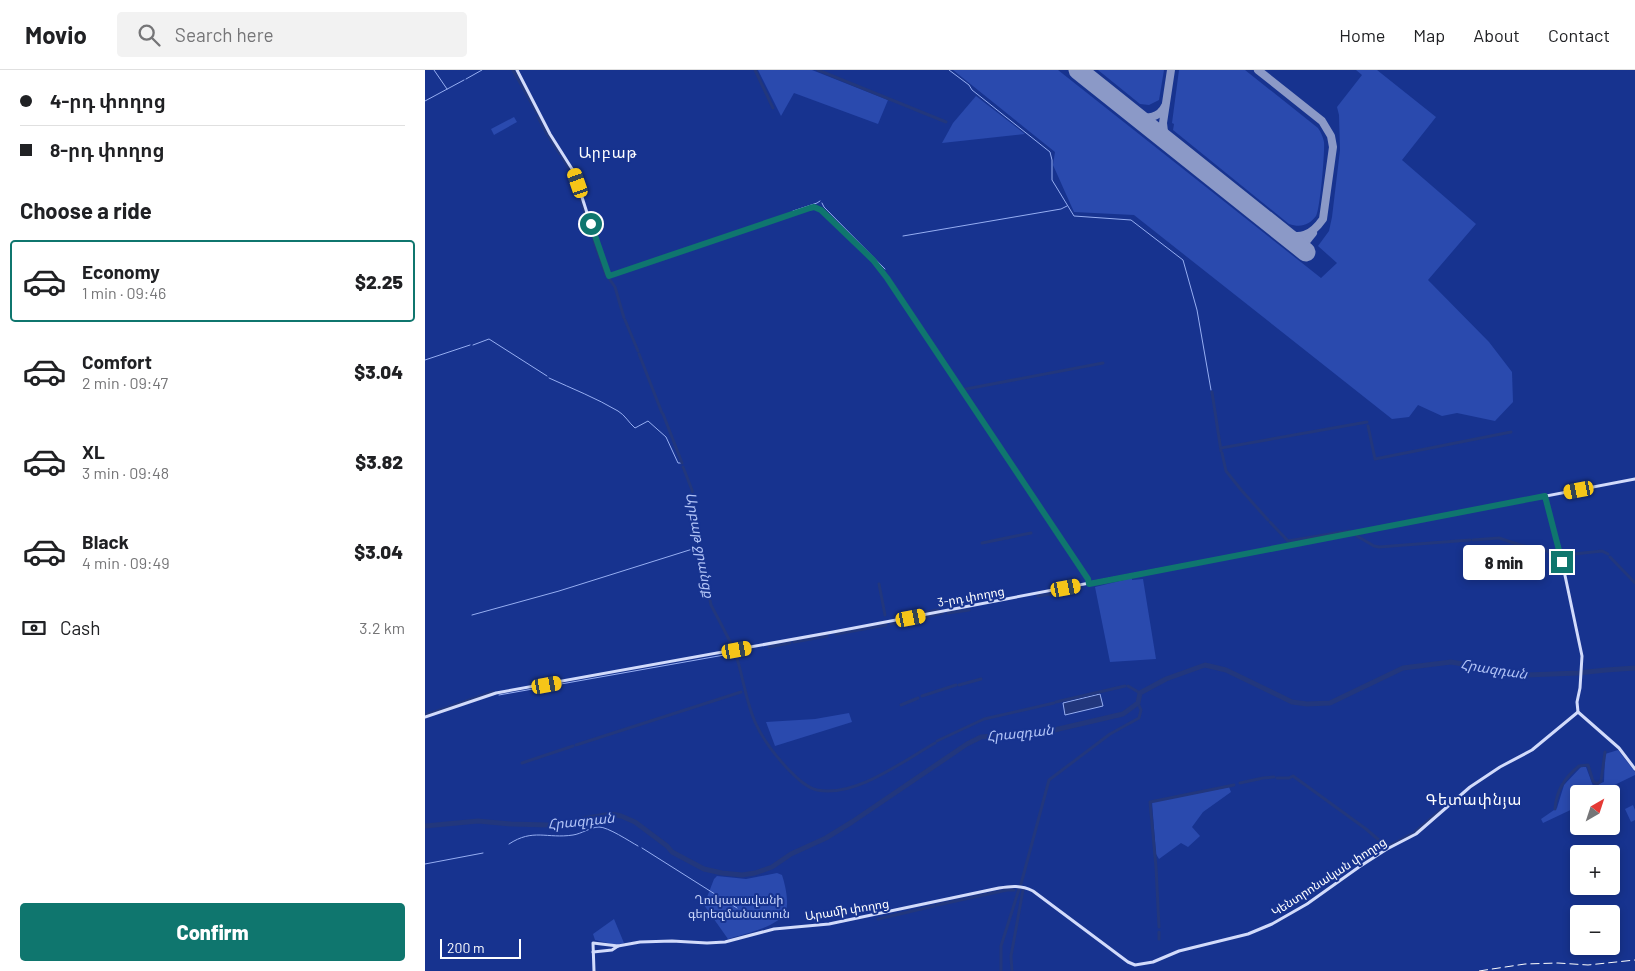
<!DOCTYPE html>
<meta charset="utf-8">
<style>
body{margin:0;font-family:Barlow,"Noto Sans Armenian",sans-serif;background:#f2f2f2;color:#202124;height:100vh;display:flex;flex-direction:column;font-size:19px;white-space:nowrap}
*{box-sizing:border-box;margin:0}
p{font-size:16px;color:#757577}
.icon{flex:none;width:28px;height:28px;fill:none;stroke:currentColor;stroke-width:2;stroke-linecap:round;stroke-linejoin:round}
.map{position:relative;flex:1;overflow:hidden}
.details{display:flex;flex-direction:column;background:#fff;width:425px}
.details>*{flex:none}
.hud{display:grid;align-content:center;height:110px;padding:0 20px;background:#fff}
.needle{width:32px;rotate:39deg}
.buttons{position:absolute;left:1145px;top:715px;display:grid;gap:10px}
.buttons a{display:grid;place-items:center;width:50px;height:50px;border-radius:5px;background:#fff;box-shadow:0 2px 8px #0003;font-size:25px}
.scale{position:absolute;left:15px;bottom:12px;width:81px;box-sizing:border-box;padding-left:5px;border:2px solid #fff;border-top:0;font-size:14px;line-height:18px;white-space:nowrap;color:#fff;-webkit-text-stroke:4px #17338f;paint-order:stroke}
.end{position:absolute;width:22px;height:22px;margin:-11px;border:6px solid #0f766e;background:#fff;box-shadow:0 0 0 2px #fff}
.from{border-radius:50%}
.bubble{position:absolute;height:35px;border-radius:5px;background:#fff;box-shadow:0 2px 8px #0003;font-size:16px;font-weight:800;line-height:35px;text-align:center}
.car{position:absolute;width:15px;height:30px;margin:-15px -8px;border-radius:6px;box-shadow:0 0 4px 1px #0007;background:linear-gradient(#f5c518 24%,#345 0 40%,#f5c518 0 76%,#345 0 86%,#f5c518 0)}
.hud b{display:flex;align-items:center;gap:18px;height:48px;font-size:19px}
.hud b+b{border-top:1px solid #e0e0e0}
.hud i{width:12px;height:12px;background:#202124}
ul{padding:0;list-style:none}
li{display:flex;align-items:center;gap:15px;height:82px;margin:0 10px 8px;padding:0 10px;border:2px solid transparent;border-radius:5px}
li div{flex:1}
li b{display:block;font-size:19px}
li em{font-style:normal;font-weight:800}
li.active{border-color:#0f766e}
li>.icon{width:45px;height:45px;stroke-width:1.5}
h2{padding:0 20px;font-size:22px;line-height:60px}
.pay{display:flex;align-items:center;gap:12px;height:55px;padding:0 20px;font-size:19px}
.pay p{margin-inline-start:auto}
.primary-button{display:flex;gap:10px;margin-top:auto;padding:10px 20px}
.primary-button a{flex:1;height:58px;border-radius:5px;background:#0f766e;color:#fff;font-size:20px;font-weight:800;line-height:58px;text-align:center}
header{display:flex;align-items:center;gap:30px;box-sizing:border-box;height:70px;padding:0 25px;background:#fff;border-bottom:1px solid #e0e0e0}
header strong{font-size:24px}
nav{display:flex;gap:28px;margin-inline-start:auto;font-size:18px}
.search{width:350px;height:45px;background:#f2f2f2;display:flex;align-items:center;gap:12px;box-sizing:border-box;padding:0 18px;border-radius:5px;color:#757577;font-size:19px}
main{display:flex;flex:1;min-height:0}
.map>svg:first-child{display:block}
</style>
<header>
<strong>Movio</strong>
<div class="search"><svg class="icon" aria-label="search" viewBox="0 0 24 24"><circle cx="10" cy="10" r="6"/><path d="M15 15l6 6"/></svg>Search here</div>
<nav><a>Home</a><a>Map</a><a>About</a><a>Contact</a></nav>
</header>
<main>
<section class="details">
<div class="hud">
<b><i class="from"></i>4-րդ փողոց</b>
<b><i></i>8-րդ փողոց</b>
</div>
<h2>Choose a ride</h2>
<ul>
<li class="active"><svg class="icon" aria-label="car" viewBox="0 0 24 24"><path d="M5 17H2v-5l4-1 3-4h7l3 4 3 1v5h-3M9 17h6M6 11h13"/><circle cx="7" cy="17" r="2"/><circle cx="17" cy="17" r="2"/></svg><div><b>Economy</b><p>1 min · 09:46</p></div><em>$2.25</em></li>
<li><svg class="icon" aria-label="car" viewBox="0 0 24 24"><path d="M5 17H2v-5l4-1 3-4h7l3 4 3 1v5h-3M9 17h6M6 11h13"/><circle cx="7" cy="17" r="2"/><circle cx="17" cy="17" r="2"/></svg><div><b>Comfort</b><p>2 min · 09:47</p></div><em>$3.04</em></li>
<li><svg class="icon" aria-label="car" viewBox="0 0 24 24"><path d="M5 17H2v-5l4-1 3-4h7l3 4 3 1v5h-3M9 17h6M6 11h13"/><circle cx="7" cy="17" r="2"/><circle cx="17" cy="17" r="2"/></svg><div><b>XL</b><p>3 min · 09:48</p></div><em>$3.82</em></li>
<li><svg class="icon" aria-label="car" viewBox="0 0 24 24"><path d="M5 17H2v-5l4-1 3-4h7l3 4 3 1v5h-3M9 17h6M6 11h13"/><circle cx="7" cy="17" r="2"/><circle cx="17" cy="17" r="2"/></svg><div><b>Black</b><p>4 min · 09:49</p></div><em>$3.04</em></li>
</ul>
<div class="pay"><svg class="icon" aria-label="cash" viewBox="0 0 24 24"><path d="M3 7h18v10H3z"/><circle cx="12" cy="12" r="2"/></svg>Cash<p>3.2 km</p></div>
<div class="primary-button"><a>Confirm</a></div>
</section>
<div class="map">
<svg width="1210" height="901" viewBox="0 0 1210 901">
<rect width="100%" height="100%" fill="#17338f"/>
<g fill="#2a4aae">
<path d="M333,0h54l76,30 -10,24 -84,-31 -13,23z"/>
<path d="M528,0h105l263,208 16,-15 -19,-17 11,-15 3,-14 8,-67 -1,-35 -2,-8 25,-32 -6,-5h21l59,47 -34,43 74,64 -48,56 61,62 23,30 1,30 -18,19 -38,-8 -15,3 -24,-11 -9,12 -17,2 -258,-204 -60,-3 -21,-47 2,-13z"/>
<path d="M673,0h66l-5,30 -10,5 -9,-1z"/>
<path d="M754,0h66l73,58c3,4 5,9 6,14 1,9 -4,69 -8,74 -7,9 -15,12 -27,8l-116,-94 1,-6 -2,-1z"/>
<path d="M551,26l49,38 -83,9 11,-20z"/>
<path d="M89,47l3,5 -23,13 -3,-6z"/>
<path d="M707,508v2l11,-1 13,80 -46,3 -15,-75z"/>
<path d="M424,643l3,9 -77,24 -9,-24 49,-3z"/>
<path d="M1193,680l17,22v3l-39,19h-17v12l-36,17 -2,-4 16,-11 7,-23 17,-18h5l7,19 11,-4 1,-28z"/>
<path d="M804,717l2,5 -28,20 -11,15 8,9 -12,11 -7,-4 -22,16 -3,-5 -4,-52z"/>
<path d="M1208,735l2,5v10l-4,2 -6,-13z"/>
<path d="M352,803l5,2c3,9 7,26 4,35 -5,17 -43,24 -58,29l-24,-34 10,-26 3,-3 29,3z"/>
<path d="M189,849l10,24 -8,2 -21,-5 -2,-6z"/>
</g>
<path fill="#22377d" stroke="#96aef2" d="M675,624l3,12 -38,9 -2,-12z"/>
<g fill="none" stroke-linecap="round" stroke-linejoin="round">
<g stroke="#96aef2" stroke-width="1">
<path d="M9,0l13,19"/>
<path d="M524,0l20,15 3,5 78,62 2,8v20l22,36 57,4 52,40 14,50 14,80"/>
<path d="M41,9l16,-9"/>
<path d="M0,31l39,-21"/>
<path d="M397,133l2,4 61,62"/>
<path d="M368,141l24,-8 3,-2"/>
<path d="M478,166l158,-27 6,-3"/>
<path d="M256,183l9,-3"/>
<path d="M48,275l16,-6 58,37"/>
<path d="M0,290l45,-15"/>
<path d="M124,308c24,11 47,20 69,33 7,4 11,12 17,17l13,-7 18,16 12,26h4"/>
<path d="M47,545l87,-24 140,-44"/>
<path d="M74,625l231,-41"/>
<path d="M84,774c24,-16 38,-5 64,-9 8,-1 18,-8 26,-8 9,0 30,14 39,19"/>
<path d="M217,778l95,60"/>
<path d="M0,794l58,-11"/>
</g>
<g stroke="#22377d" stroke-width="3">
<path d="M88,0l24,43"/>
<path d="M330,0l18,38"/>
<path d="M393,0l128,52"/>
<path d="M113,47l9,17 13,20"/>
<path d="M137,87l8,13 9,24"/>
<path d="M155,127l13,41"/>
<path d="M169,171l12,34"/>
<path d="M183,207l7,10 9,31"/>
<path d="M200,250l13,31"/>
<path d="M214,284l23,59"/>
<path d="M541,319l137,-26"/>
<path d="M787,322l9,59"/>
<path d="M238,344l19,49"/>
<path d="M943,356l7,33 136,-27"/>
<path d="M796,378l146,-26"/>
<path d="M797,383l4,18 16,20"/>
<path d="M258,397l9,23 7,57 12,58 23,44"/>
<path d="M818,422l25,28"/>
<path d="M845,452l18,19 61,-10"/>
<path d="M932,466l17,10 5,1 91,-7"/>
<path d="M1048,470l26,-2 21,7 24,5 13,6"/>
<path d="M557,473l49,-10"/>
<path d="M1140,485l37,-4 6,3"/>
<path d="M1185,487l25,26"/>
<path d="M454,514l6,31"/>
<path d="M613,526l21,-3"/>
<path d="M523,543l21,-3"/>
<path d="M487,545l26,-5"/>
<path d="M466,554l52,-11"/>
<path d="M411,564l50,-9"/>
<path d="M369,572l33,-6"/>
<path d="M344,577l21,-4"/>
<path d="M310,582c8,23 10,47 20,70 8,18 18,31 32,46 8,8 18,19 30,22 38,8 86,-29 118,-47"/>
<path d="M534,615l22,-6"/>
<path d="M703,616l12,7"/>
<path d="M497,626l34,-11"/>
<path d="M631,632l69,-16"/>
<path d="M476,635l17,-7"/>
<path d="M0,645l68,-23"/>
<path d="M512,671l47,-22 70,-16"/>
<path d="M151,675l165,-53"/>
<path d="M97,693l51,-17"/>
<path d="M852,708h12l4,-2 73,53 21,18 25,-13"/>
<path d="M815,713l23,-5 11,-1"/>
<path d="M1130,739c1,-17 10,-32 24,-43l9,-1 5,16 4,3 4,-3 4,-29"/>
<path d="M990,762l26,-22"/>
<path d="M596,814l28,-104 61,-46 29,-16 2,-8 -3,-7"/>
<path d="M512,835l70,-15h7"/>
<path d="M453,849l56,-13"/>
<path d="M734,857l-3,-60 -6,-65 84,-17"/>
<path d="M734,862v7"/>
<path d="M576,901v-25l18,-57"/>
<path d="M587,901l-1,-15 12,-66"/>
</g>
<path stroke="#22377d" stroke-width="5" d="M0,756l53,-5 33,3 37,1 21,-2 19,-5 23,-4 10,2 14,6 32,24 5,6 32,17 18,4 20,2 13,-2 17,-6 19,-13 35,-16 26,-16 115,-78 14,-7 69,-6 73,-17 15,-11 2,-10 26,-14 39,-14 21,5 66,32 15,2 23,-1 73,-35 48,-6 76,13 51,-2 28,-3 29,-2"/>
<g stroke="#8b99c7" stroke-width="8">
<path d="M833,0l64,51 9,15 2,11 -10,72c-12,17 -23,21 -43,13"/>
<path d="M710,46c13,3 24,2 30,-10"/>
<path d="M745,73l-6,-11 -1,-9 8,-53"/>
<path d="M876,178l12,-15"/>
</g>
<path stroke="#8b99c7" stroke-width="19" d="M653,0l228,182"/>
<g stroke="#d2dbfb" stroke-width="3">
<path d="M92,0l33,64 24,38 21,66 14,38 201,-68h7l7,4 49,48 14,18 201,301 1,5"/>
<path d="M1119,426l15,51 23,109 -2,32 -3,14 1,10 41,36 16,21"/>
<path d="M0,647l71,-24 337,-61 802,-153"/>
<path d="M168,882l19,-2 6,-4 22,-4 32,-1 35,2 18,-1 49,-13 55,-5 170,-36c12,-2 22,-3 34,3l95,71 7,3 18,-3 26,-11 69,-17 24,-10 35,-20 52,-37 28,-18 29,-15 54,-47 30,-20 32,-17 46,-38"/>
<path d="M169,901l-1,-28 25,3"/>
</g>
<path stroke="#fff" stroke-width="1" stroke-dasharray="9 4" stroke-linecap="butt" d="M1054,901l46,-7 33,-1 30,2 47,-5"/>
</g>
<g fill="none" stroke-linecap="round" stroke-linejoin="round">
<path stroke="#0f766e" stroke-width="6" d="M166,154l18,52 201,-68 4,-1 7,3 52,50 14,18 201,301 1,5 456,-88 17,66"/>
</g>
<g text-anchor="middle" stroke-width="4" stroke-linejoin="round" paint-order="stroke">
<g font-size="12" fill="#fff" stroke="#17338f">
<text transform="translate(546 527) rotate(-10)" y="4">3-րդ փողոց</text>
<text transform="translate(904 807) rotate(-33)" y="4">Կենտրոնական փողոց</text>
<text transform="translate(422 840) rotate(-9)" y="4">Արամի փողոց</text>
</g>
<g font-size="12" fill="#cad6fb" stroke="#17338f">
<text x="314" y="834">Ղուկասավանի<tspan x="314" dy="14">գերեզմանատուն</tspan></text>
</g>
<g font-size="14" font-style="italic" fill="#b0c2f6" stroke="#17338f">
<text transform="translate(275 475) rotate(80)" y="5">Արբաթ ջրանցք</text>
<text transform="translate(1069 599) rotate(9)" y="5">Հրազդան</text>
<text transform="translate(595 663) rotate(-6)" y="5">Հրազդան</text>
<text transform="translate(156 751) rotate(-6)" y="5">Հրազդան</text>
</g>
<g font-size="15" letter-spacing="1" fill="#fff" stroke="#17338f">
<text x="183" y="88">Արբաթ</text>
<text x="1049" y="735">Գետափնյա</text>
</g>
</g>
</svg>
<div class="buttons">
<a><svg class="needle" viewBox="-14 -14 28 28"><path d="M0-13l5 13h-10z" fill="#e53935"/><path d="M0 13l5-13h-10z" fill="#757577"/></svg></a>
<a>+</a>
<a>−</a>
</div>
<div class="scale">200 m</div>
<i class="end from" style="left:166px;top:154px"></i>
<i class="end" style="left:1137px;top:492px"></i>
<div class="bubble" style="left:1038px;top:475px;width:82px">8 min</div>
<i class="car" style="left:153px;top:113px;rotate:341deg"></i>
<i class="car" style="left:1154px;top:420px;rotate:259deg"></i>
<i class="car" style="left:641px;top:518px;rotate:79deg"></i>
<i class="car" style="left:486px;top:548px;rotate:79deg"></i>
<i class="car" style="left:312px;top:580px;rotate:80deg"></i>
<i class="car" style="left:122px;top:615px;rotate:80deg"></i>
</div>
</main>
